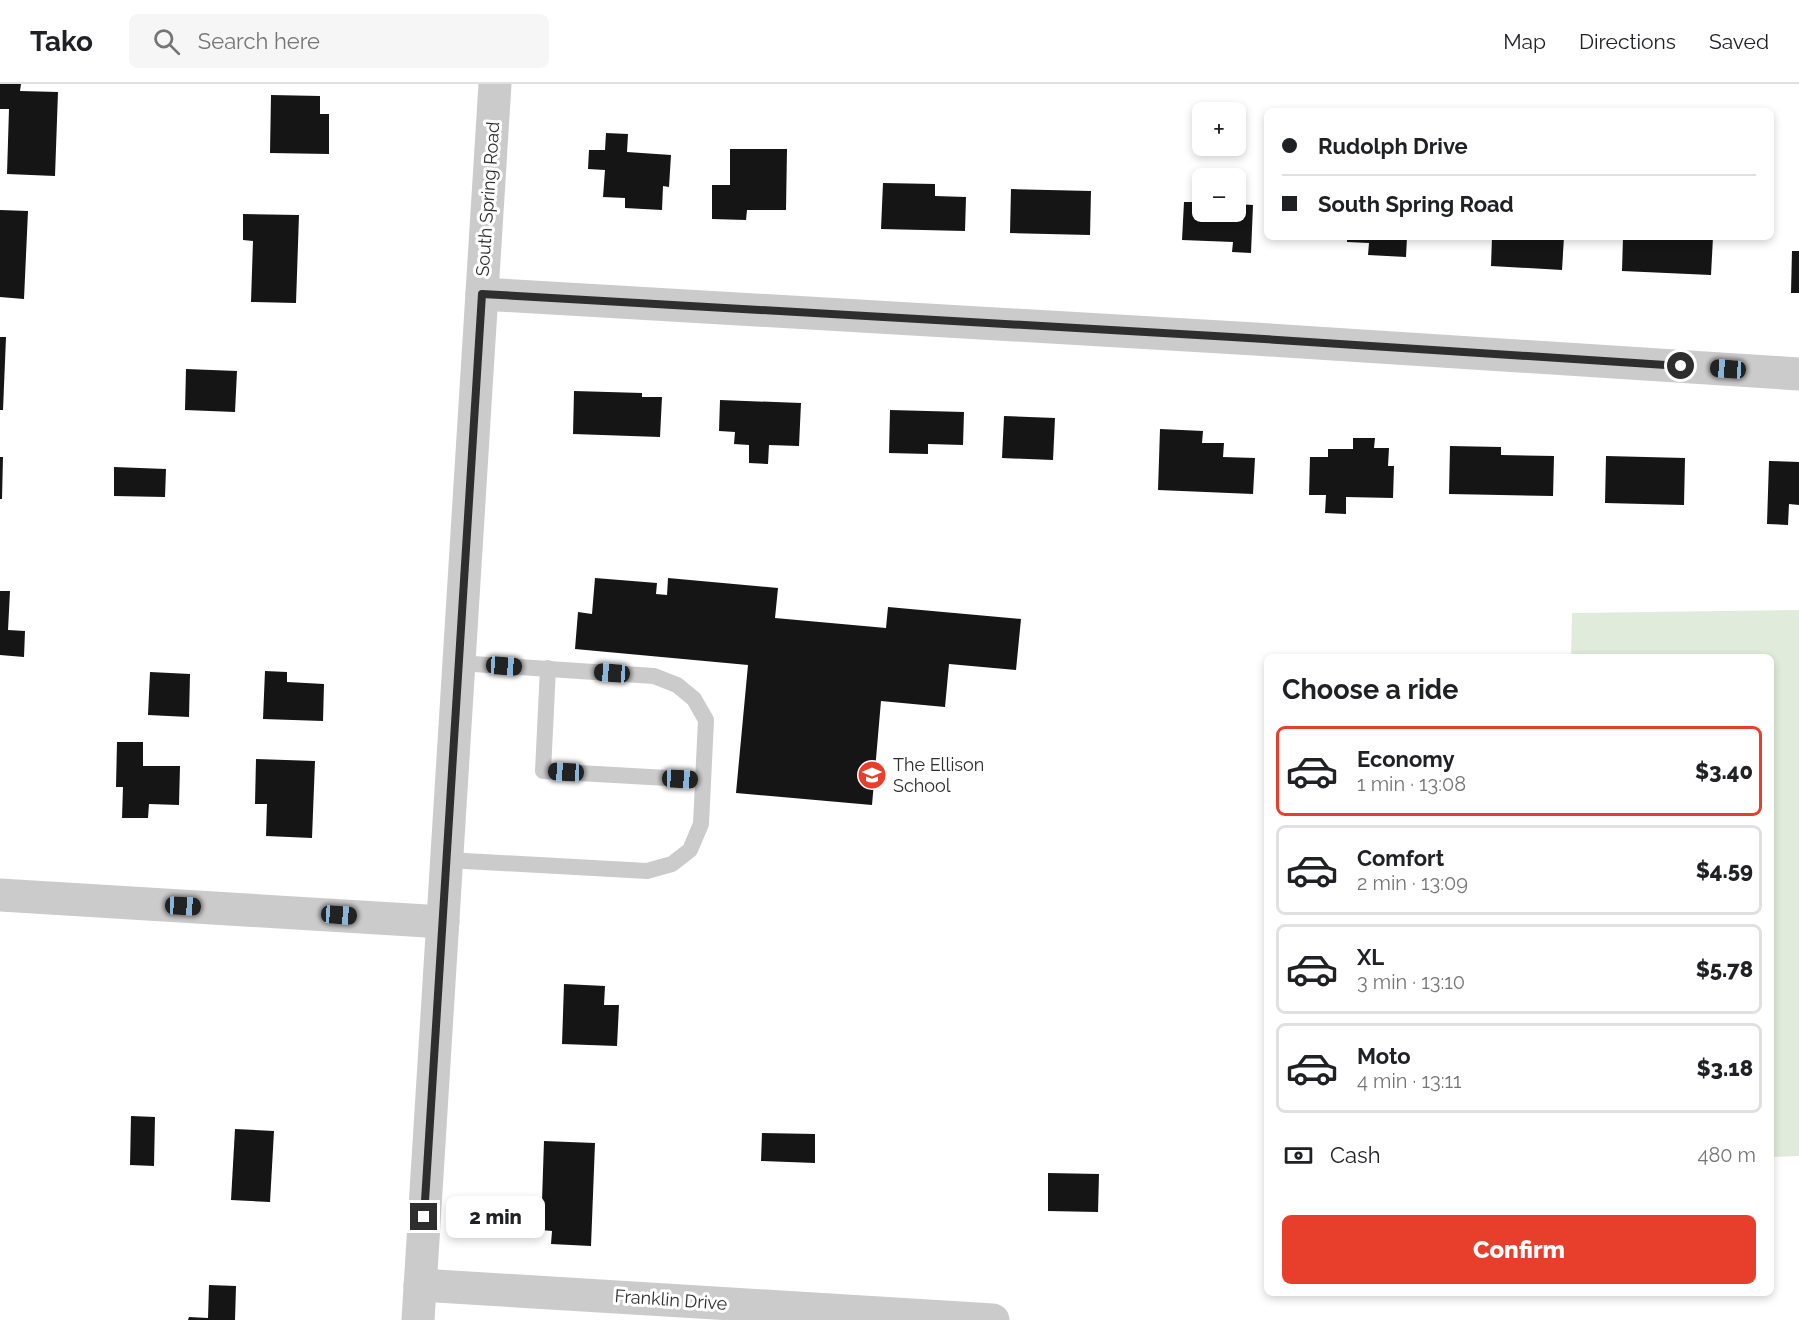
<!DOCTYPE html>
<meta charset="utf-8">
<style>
body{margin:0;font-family:Raleway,sans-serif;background:#f6f6f6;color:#202124;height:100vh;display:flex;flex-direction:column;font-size:22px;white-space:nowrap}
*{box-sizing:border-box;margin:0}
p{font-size:20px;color:#757577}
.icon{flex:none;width:33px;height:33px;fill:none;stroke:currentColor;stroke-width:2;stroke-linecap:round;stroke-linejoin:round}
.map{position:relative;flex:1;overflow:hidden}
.panel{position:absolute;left:1264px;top:570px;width:510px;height:642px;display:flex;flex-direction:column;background:#fff;border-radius:9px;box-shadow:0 3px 9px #0003}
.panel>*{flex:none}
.top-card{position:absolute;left:1264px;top:24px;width:510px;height:132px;border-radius:9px;box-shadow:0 3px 9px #0003;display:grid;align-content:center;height:132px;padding:0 18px;background:#fff}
.fabs{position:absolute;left:1192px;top:18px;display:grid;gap:12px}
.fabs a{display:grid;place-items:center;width:54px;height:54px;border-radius:9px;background:#fff;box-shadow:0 3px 9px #0003;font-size:30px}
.end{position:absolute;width:27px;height:27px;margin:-14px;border:8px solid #2e2e2e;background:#fff;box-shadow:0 0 0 3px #fff}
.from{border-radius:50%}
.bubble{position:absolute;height:42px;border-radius:9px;background:#fff;box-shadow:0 3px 9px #0003;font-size:20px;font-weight:800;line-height:42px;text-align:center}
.car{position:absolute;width:18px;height:36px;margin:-18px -9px;border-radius:8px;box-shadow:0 0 4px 2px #0007;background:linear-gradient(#222 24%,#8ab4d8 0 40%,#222 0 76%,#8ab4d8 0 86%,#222 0)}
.top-card b{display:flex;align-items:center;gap:21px;height:57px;font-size:22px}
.top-card b+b{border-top:2px solid #e0e0e0}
.top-card i{width:15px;height:15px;background:#202124}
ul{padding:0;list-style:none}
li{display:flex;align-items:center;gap:18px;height:90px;margin:0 12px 9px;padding:0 6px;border:3px solid #e0e0e0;border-radius:9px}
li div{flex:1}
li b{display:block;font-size:22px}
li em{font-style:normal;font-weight:800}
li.active{border-color:#e83e2c}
li>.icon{width:54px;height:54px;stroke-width:1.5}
h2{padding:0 18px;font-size:27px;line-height:72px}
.pay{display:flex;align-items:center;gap:15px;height:66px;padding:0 18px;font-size:22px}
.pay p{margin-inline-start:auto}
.action{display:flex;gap:12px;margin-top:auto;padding:12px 18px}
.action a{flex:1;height:69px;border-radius:9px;background:#e83e2c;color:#fff;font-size:24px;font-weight:800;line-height:69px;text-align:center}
header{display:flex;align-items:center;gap:36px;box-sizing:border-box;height:84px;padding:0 30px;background:#fff;border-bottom:2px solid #e0e0e0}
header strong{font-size:28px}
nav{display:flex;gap:33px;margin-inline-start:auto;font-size:21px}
.search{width:420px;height:54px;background:#f6f6f6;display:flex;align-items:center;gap:15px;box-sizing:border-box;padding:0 21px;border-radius:9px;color:#757577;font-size:22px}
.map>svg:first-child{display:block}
</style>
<header>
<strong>Tako</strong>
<div class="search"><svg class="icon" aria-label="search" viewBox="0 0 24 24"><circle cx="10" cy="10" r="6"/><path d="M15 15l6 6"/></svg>Search here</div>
<nav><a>Map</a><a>Directions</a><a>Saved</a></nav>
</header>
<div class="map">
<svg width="1799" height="1236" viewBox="0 0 1799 1236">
<rect width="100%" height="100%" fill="#fff"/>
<path fill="#e1ebdb" d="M1799,526v546l-27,1v-500h-201l1,-44z"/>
<g fill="#151515">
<path d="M0,0h21l-1,7 38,1 -3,84 -48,-2 2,-65h-9z"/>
<path d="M271,11l49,1v18h9v40l-59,-1z"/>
<path d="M606,49l22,1 -1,18 44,3 -2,32 -6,-1 -1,24 -37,-2v-10l-22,-1 2,-27 -17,-1 1,-19h16z"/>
<path d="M730,65h57l-1,61h-39l-1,10 -34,-1v-34h18z"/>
<path d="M883,99l52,1v12l31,1 -1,34 -84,-2z"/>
<path d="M1011,105l80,2 -1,44 -80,-2z"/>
<path d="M1184,118h19v10h33v-8l17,1 -2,48 -19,-1 1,-10 -51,-2z"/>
<path d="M0,126l28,1 -4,88 -24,-2z"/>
<path d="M243,130l56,1 -3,88 -45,-1 2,-61 -10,-1z"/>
<path d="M1347,153h60l-1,20 -38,-2 1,-12 -22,-1z"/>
<path d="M1492,153h72l-2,33 -71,-4z"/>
<path d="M1623,153h90l-2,38 -89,-4z"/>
<path d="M1792,167h7v42h-8z"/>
<path d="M0,253h6l-3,73h-3z"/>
<path d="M186,285l51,2 -2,41 -50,-2z"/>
<path d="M574,307l68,2v4h20l-2,40 -87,-3z"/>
<path d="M720,316l81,3 -2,43 -30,-1 -1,19 -19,-1v-18l-15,-1 1,-12 -16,-1z"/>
<path d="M890,326l74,2 -1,33 -35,-1v10l-39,-1z"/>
<path d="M1004,332l51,2 -2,42 -51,-2z"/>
<path d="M1160,345l43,2 -1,12h22l-1,14 32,1 -2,36 -95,-4z"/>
<path d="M1353,354h22l-1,10h15l-1,18h6l-1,32 -47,-1v17l-21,-1 1,-18h-17l1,-38h18v-8h25z"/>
<path d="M1450,362l51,1v8l53,1 -1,40 -104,-2z"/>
<path d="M1606,372l79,2 -1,47 -79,-2z"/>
<path d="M0,373h3l-1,42h-2z"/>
<path d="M1769,377l30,1v43l-10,-1 -1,21 -21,-1z"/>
<path d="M114,383l52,2 -1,28 -51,-1z"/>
<path d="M595,494l62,5 -1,11 11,1 1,-17 110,10 -3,30 111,10 2,-21 133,12 -5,51 -67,-6 -4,43 -64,-6 -9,104 -136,-12 12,-128 -173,-16 3,-37 14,2z"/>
<path d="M0,507h10l-2,39 17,1 -1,26 -24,-2z"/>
<path d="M265,587l22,1v10l37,2 -1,37 -60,-2z"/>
<path d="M150,588l40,2 -1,43 -41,-2z"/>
<path d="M117,658h26v24h37l-1,39 -30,-1 -1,14h-26l1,-31h-7z"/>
<path d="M256,675l59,2 -3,77 -46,-2 1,-32h-12z"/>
<path d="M564,900l41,2 -1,19h15l-2,41 -55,-2z"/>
<path d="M131,1032l24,1 -1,49 -24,-1z"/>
<path d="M235,1045l39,2 -4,71 -39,-2z"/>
<path d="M762,1049l53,1v29l-54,-2z"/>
<path d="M544,1057l51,2 -4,103 -40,-2 1,-13 -11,-1z"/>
<path d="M1048,1089l51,1 -1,38 -50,-1z"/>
<path d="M209,1201l27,1 -1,34h-47l1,-3 19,1z"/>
</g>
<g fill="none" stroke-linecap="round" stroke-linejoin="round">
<g stroke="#cbcbcb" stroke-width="16">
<path d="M548,584l-5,103 160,9"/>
<path d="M447,776l200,11 25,-7 18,-14 11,-26 5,-104 -12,-21 -17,-14 -23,-9 -195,-13"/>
</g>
<g stroke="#cbcbcb" stroke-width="33">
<path d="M482,210l773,45 544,35"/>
<path d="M0,811l443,27"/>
<path d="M420,1201l573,35"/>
<path d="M418,1236l77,-1236"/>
</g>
</g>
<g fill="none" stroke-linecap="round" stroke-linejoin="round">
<path stroke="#2e2e2e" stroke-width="8" d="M424,1133l58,-923 750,43 449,29"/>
</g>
<defs>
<g id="school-disc" transform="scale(1.5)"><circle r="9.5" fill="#e83e2c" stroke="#fff"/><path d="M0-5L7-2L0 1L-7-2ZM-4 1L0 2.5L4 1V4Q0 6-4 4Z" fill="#fff"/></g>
</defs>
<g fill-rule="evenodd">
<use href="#school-disc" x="872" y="691"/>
</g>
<g text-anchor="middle" stroke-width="6" stroke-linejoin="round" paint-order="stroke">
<g font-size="18" fill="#2e2e2e" stroke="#fff">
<text transform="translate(488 115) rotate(-86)" y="6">South Spring Road</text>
<text transform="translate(671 1216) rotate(4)" y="6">Franklin Drive</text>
</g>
<g font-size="18" fill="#2e2e2e" stroke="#fff" text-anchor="start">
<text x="893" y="687">The Ellison<tspan x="893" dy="21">School</tspan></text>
</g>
</g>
</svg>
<div class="fabs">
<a>+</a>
<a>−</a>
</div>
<i class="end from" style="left:1681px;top:282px"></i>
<i class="end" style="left:424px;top:1133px"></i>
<div class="bubble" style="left:446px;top:1112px;width:99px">2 min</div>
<i class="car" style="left:1728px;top:285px;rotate:274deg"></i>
<i class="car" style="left:504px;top:582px;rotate:94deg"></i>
<i class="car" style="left:612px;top:589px;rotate:274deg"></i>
<i class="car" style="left:566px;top:688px;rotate:273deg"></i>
<i class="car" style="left:680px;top:695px;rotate:93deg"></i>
<i class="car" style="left:183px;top:822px;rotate:93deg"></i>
<i class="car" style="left:339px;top:831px;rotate:94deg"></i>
<div class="top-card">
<b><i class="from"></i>Rudolph Drive</b>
<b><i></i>South Spring Road</b>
</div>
<section class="panel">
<h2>Choose a ride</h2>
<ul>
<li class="active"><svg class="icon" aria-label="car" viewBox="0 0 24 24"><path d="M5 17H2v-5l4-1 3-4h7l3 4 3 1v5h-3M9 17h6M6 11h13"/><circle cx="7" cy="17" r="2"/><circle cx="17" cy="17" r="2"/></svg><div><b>Economy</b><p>1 min · 13:08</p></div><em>$3.40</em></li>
<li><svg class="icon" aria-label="car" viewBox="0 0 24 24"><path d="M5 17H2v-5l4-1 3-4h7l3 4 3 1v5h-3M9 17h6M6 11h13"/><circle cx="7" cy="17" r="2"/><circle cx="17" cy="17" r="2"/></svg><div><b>Comfort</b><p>2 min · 13:09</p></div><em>$4.59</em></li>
<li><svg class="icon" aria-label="car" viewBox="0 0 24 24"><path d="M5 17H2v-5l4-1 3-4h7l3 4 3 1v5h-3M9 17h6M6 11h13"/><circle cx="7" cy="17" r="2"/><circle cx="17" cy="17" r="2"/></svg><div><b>XL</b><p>3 min · 13:10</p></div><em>$5.78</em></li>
<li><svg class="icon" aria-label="car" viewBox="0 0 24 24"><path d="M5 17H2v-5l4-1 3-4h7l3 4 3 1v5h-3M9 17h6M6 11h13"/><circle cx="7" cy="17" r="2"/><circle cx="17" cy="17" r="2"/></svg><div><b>Moto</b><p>4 min · 13:11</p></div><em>$3.18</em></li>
</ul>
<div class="pay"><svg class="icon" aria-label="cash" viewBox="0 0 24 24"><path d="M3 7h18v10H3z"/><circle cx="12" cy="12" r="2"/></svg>Cash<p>480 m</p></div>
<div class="action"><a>Confirm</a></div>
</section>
</div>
